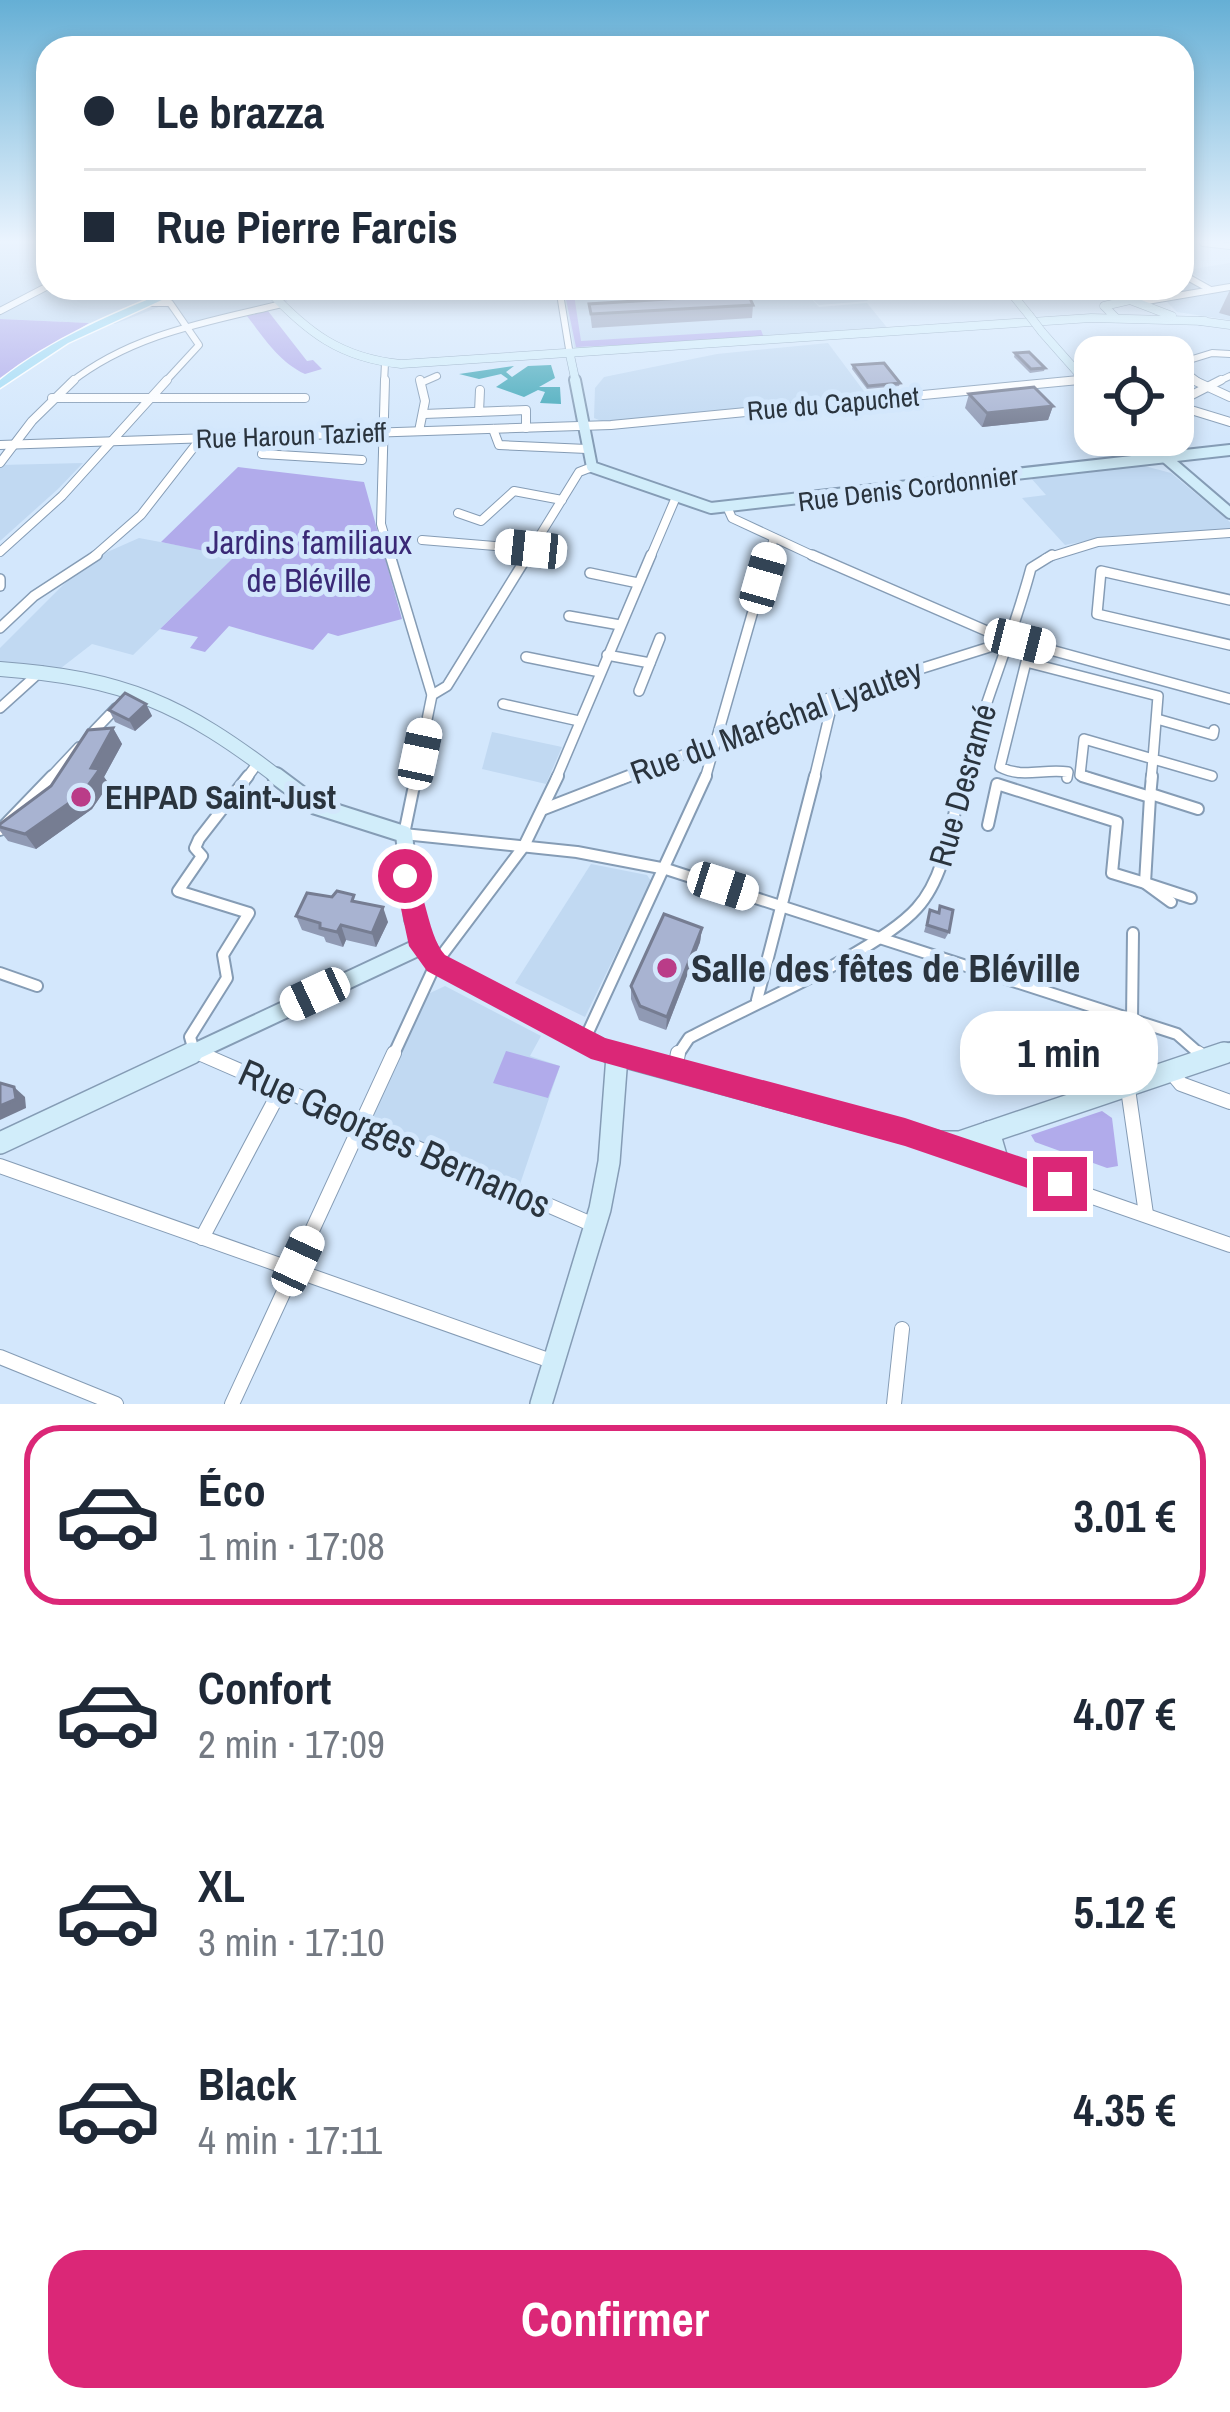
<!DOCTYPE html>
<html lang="fr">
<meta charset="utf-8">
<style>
body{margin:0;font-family:"Archivo Narrow",sans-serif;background:#f6f6f7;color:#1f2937;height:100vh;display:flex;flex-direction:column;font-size:45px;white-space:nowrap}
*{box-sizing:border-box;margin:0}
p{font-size:39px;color:#747a83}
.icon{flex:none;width:66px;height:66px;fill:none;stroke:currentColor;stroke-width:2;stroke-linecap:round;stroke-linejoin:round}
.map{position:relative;height:1404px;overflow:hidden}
.panel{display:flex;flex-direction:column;background:#fff;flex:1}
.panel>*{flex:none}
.guide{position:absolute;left:36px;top:36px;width:1158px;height:264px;border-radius:36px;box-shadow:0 6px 18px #0003;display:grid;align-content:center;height:264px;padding:0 48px;background:#fff}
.buttons{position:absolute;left:1074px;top:336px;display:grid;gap:24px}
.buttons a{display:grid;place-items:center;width:120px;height:120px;border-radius:24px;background:#fff;box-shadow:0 6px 18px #0003;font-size:60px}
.end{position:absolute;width:54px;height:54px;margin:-27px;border:15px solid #db2777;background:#fff;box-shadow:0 0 0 6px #fff}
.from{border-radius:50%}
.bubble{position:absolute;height:84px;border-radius:36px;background:#fff;box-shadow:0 6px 18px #0003;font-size:39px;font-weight:800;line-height:84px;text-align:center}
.car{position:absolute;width:36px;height:72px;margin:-36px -18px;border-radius:15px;box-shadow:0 0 9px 3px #0007;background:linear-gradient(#fff 24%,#345 0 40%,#fff 0 76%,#345 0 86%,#fff 0)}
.guide b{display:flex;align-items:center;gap:42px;height:114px;font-size:45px}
.guide b+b{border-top:3px solid #e0e1e3}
.guide i{width:30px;height:30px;background:#1f2937}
ul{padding:21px 0 0;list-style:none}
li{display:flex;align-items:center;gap:36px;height:180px;margin:0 24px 18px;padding:0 24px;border:6px solid transparent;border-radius:36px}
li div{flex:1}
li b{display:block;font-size:45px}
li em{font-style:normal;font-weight:800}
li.active{border-color:#db2777}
li>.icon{width:108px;height:108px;stroke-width:1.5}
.cta{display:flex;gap:24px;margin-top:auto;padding:24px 48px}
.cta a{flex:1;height:138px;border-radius:36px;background:#db2777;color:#fff;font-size:48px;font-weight:800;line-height:138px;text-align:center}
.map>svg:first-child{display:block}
</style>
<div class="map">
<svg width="1230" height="1404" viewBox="0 0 1230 1404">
<rect width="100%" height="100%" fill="#d3e7fc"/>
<g fill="#c1d9f2">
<path d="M0,243h48v45h229l11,14 -101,25 -23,-22 -49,19 -115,-5z"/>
<path d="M1230,263v57l-53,-8 -12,-12 -31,-4 -8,-8h56v-11l19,12 18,1 -32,-20z"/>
<path d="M857,288l11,13 -49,4 -8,-7 8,9 48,-4 22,27 -307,20 -8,-3 -11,-58z"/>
<path d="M828,343l41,55 -263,25 -12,-5 1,-30 9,-11 113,-23z"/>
<path d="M83,463l-25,26 -58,52v-76z"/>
<path d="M1137,464l34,9 59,49v7l-117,7 -48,9 -43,-47 24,-3 -15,-17z"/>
<path d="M139,538l96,18 -102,99 -41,-11 -31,24 -61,-5v-15l87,-87z"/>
<path d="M492,732l70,15 -16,37 -64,-15z"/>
<path d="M591,864l56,11 4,6 -66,136 -70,-34z"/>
<path d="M445,986l96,50 -11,20 30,10 -41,121 -149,-66 58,-127z"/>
</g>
<g fill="#b1abeb">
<path d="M573,288l8,53 180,-11 3,8 -188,9 -12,-57z"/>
<path d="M268,311l39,50 6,-1 9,9 -17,5c-27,-13 -40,-35 -58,-58z"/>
<path d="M0,319l89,4 -89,56z"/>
<path d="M238,467l126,15 38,137 -64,17 -10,-3 -15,17 -84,-24 -24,26 -15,-4 8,-11 -38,-8 74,-72 -73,-15z"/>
<path d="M506,1051l54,15 -12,32 -55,-15z"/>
<path d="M1102,1111l10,7 6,48 -11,2 -72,-26 -4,-7z"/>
</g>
<path fill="#42a8b9" d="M551,365l4,13 -16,9h21l1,17 -21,-1 5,-11 -7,-2 -14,7 -28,-10 12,-8 -7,-5 -22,5 -20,-5 55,-8 -8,6 6,5 16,-11z"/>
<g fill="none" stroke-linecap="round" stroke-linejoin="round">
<g stroke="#859cb5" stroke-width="8">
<g id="street-far4">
<path d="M1203,243l27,3"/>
<path d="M1182,274l27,15"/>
<path d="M559,288l11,67"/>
<path d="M1141,302l89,-15"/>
<path d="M146,303h24l29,42 -35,38"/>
<path d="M0,311l48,-25"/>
<path d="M1175,364l25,19"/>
<path d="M1173,365l39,-12 18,1"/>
<path d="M70,383c62,-49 137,-61 212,-79"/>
<path d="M384,383l1,-20"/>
<path d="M421,383l16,-7"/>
<path d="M1048,383l35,-3"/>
<path d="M1215,383l15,-7"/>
</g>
</g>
<g stroke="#859cb5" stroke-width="10">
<g id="street-far3">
<path d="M385,380l-4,144 10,34"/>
<path d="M1193,380l37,17"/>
<path d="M1221,380l-39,20 9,10 39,12"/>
<path d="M52,398h253"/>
<path d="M479,412l1,-22"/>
<path d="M424,414l102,-4v18"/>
<path d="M1173,419l18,-9"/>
<path d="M493,429l6,16 88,4"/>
<path d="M419,431l6,-30 -5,-21"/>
<path d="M268,436l-6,18 100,6"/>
<path d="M0,445l611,-20 468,-45"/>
<path d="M0,463l32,-42 42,-41"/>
<path d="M728,509l4,9 86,40"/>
<path d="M458,513l23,8 33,-30 48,9"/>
<path d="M422,540l109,9"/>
<path d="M0,552l62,-56 105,-116"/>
<path d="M92,558l49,-43 60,-77"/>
<path d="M526,558l53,-86 13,-5"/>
<path d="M650,558l26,-61"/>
<path d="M768,558l6,-20"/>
<path d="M1046,558l52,-16 132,-9"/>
</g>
</g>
<g stroke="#859cb5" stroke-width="12">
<g id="street-far2">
<path d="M390,555l42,140 -17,84"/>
<path d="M812,555l184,80 234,64"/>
<path d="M590,573l48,10"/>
<path d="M0,579v7"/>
<path d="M1230,600l-129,-29 -4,43 133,31"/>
<path d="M569,616l51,9"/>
<path d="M0,628l34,-32 63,-41"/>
<path d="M607,655l43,8"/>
<path d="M526,657l74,15"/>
<path d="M639,691l21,-53"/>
<path d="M432,695l15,-9 81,-131"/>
<path d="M503,704l76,17"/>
<path d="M0,708l41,-37"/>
<path d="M1157,719l56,16 1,-5"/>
<path d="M91,734l25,-26"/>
<path d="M1067,778l1,-6c-24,-4 -45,7 -68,-5l26,-105 132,34 -5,63 59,17"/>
<path d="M49,779l30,-32"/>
<path d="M246,779l11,-15"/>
<path d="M556,779l95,-224"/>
<path d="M622,779l212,-83 178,-56"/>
<path d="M705,779l64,-224"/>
<path d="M814,779l20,-83"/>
<path d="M963,779c19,-72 49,-139 68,-211l21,-13"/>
<path d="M1092,779l-12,-4 4,-36 69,20 -2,20"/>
</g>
</g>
<g stroke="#859cb5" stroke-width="14">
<g id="street-far1">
<path d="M416,776l-12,58 173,18 89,17 511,165 25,22"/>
<path d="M1082,776l68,21"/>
<path d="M1151,794l47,15"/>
<path d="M1150,797l-5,86 46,15"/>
<path d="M1150,797l2,-21"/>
<path d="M544,809l85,-33"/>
<path d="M988,825l9,-41 120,38 -5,51 33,10 26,19"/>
<path d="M0,830l52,-54"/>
<path d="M0,973l37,13"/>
<path d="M757,1000l58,-224"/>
<path d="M1132,1020l1,-87"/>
<path d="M584,1041l122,-265"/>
<path d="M206,1056l-12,-5 -4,-14 37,-59 -4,-23 26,-42 -71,-22 24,-35 -7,-8 4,-9 49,-63"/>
<path d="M393,1056l43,-93 88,-117 34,-70"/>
<path d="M677,1056l12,-18c56,-30 190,-87 228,-130 30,-33 35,-91 46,-132"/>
</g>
</g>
<g stroke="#859cb5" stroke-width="16">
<g id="street">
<path d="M199,1053l397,173"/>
<path d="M1198,1053l7,6"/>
<path d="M675,1070l3,-17"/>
<path d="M1172,1073l9,11 49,18"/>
<path d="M1128,1089l18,125"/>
<path d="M955,1149l275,96"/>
<path d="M0,1166l554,196"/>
<path d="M202,1238l79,-149"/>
<path d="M0,1357l116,47"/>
<path d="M232,1404l162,-351"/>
<path d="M894,1404l8,-75"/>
</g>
</g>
<g stroke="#859cb5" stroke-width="9">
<g id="secondary-far4">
<path d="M266,288c41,44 74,70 135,76l690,-46 114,3"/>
<path d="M1007,288l22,27"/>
<path d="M1116,318l-12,-12 26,-6 42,16"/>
<path d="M1200,321l30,4"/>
<path d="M1042,332l45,51"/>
<path d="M570,355l6,28"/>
</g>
</g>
<g stroke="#859cb5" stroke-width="14">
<g id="secondary-far3">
<path d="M575,380l17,87 119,41 519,-58"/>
<path d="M1084,380l11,13"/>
<path d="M1139,435l91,78"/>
</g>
</g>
<g stroke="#859cb5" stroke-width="16">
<path id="secondary-far2" d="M0,669c124,9 183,35 280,110"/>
</g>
<g stroke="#859cb5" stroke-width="20">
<g id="secondary-far1">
<path d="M276,776l40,30 88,28 9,85 23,44 182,93"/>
<path d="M186,1056l235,-110"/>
<path d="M1215,1056l15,-5"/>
</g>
</g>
<g stroke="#859cb5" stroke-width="24">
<g id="secondary">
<path d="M611,1053l328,89h21l264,-89"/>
<path d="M989,1132l9,31"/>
<path d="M0,1143l192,-90"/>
<path d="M541,1404l59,-195 9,-47 8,-106"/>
</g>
</g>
<g stroke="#fff" stroke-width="3">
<path id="primary" d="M176,288h12l-120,55 -68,45v-8c53,-42 114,-67 176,-92z"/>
</g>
<use href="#street-far4" stroke="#fff" stroke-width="6"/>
<use href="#street-far3" stroke="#fff" stroke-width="8"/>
<use href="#street-far2" stroke="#fff" stroke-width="9"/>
<use href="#street-far1" stroke="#fff" stroke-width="10"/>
<use href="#street" stroke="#fff" stroke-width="14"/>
<use href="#secondary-far4" stroke="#d1edfa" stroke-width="8"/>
<use href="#secondary-far3" stroke="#d1edfa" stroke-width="10"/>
<use href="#secondary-far2" stroke="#d1edfa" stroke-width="14"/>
<use href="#secondary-far1" stroke="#d1edfa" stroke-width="16"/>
<use href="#secondary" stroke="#d1edfa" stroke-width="21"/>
<use href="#primary" fill="#a3dcf5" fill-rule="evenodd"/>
<g stroke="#859cb5" stroke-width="9" stroke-linecap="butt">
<path id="secondary-bridge" d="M1029,315l13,17"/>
</g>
<use href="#secondary-bridge" stroke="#d1edfa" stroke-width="8"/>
</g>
<g fill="#909ab4">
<path d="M1230,290v26l-11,-3z"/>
<path d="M589,304l164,1 -1,13 -160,10z"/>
<path d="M1015,353l30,15 -1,3 -14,2 -16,-16z"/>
<path d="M853,365l47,18 -1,3 -32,3 -15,-20z"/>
<path d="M969,394l84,12 -5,14 -66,7 -17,-19z"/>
<path d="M146,704l6,12 -17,15 -20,-9 -6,-12z"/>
<path d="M113,728l9,16 -18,33 5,7 -17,25 -56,40 -28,-8 -8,-10v-7l51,-38z"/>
<path d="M332,897l25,5 31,20 -12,25 -30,-7 -3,7 -17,-5 -2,-5 -22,-7 -6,-14z"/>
<path d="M940,906l9,26 -4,7 -21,-7 6,-22 7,2z"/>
<path d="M702,928l-2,14 -34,88 -27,-10 -8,-21v-13z"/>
</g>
<g fill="#767d92">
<path d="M1053,406l-5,14 -66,7 5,-14z"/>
<path d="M146,704l6,12 -17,15 -6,-11z"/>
<path d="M113,728l9,16 -18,33 5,7 -17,25 -56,40 -11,-15 66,-66z"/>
<path d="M383,907l5,15 -12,25 -4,-14z"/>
<path d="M341,925l5,15 -3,7 -6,-15z"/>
<path d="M702,928l-2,14 -34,88 1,-13z"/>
<path d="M14,1087l11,10 1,11 -26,12v-14z"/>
</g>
<g fill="#a8b3d1" stroke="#767d92" stroke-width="3">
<path d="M748,294l5,11 -162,9 -2,-10z"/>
<path d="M1029,352l16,16 -14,1 -16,-16z"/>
<path d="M884,363l16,20 -32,3 -15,-21z"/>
<path d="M1034,387l19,19 -66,7 -18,-19z"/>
<path d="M125,693l21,11 -17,16 -20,-10z"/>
<path d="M113,728l-22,40 9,1 -18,25 -57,40 -25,-7v-3l51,-38 37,-56z"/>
<path d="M337,891l17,4 -2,6 31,6 -11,26 -31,-8 -4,7 -17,-4v-5l-24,-7 11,-23 25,4z"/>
<path d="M940,906l13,4 -4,22 -22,-7 3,-15 9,3z"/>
<path d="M664,914l38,14 -35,89 -27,-11 -9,-20z"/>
<path d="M0,1083l14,4 2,12 -16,7z"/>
</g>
<linearGradient id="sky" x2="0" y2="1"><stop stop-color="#65afd5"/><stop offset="0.55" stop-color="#ebf4fe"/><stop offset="1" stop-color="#ebf4fe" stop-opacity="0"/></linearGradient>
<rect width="1230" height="439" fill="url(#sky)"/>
<path fill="#db2777" d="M405,866c21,11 20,67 40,89l160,83 300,80 155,52 10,4 5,10 -5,11 -10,4 -155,-53 -314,-87 -164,-88 -18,-25 -15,-70z"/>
<g fill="#ba3c88" stroke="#d3e7fc" stroke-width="4.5">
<circle cx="81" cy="797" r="12"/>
<circle cx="667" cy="968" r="12"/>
</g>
<g text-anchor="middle" stroke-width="10" stroke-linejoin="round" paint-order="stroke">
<g font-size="27" fill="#2a343e" stroke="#d3e7fc">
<text transform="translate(833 404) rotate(-5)" y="9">Rue du Capuchet</text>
<text transform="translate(291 436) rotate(-2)" y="9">Rue Haroun Tazieff</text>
<text transform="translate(908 489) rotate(-7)" y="9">Rue Denis Cordonnier</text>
</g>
<g font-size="33" fill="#3a2976" stroke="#d3e7fc">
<text x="309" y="554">Jardins familiaux<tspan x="309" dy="38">de Bléville</tspan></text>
</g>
<g font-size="33" fill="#2a343e" stroke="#d3e7fc">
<text transform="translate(776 721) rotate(-20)" y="12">Rue du Maréchal Lyautey</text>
<text transform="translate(962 785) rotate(-74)" y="12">Rue Desramé</text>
</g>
<g font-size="33" font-weight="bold" fill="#2a343e" stroke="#d3e7fc" text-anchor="start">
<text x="105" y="809">EHPAD Saint-Just</text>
</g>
<g font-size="39" font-weight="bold" fill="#2a343e" stroke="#d3e7fc" text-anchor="start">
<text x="691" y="982">Salle des fêtes de Bléville</text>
</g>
<g font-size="39" fill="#2a343e" stroke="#d3e7fc">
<text transform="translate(395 1138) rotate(24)" y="14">Rue Georges Bernanos</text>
</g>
</g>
</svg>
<div class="buttons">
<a><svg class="icon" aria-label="locate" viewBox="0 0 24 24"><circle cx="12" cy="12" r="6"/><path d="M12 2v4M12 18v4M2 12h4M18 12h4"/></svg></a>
</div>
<i class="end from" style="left:405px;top:876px"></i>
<i class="end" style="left:1060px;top:1184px"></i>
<div class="bubble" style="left:960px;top:1011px;width:198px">1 min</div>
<i class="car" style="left:531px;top:549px;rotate:276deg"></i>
<i class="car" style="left:763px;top:578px;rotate:16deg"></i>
<i class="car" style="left:1020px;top:641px;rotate:104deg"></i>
<i class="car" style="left:420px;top:754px;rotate:12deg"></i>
<i class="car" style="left:723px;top:886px;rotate:108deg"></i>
<i class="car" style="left:315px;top:994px;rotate:245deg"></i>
<i class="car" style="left:298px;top:1261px;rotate:25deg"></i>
<div class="guide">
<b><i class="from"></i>Le brazza</b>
<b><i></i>Rue Pierre Farcis</b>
</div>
</div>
<section class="panel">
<ul>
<li class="active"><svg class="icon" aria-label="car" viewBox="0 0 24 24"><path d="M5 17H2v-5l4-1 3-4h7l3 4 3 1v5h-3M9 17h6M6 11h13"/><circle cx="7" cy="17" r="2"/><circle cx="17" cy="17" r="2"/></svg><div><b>Éco</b><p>1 min · 17:08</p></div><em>3.01 €</em></li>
<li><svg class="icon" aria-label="car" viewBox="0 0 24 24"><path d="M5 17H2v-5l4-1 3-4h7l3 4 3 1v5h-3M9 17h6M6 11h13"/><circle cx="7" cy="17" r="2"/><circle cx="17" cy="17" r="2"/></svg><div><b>Confort</b><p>2 min · 17:09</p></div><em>4.07 €</em></li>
<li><svg class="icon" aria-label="car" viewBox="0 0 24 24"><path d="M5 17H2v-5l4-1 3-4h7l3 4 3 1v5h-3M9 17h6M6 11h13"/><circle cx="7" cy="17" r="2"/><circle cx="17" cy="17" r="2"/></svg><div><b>XL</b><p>3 min · 17:10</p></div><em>5.12 €</em></li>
<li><svg class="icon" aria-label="car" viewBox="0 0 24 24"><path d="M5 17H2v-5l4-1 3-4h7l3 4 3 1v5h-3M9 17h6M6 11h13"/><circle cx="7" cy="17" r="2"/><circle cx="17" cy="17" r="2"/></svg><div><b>Black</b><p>4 min · 17:11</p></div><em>4.35 €</em></li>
</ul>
<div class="cta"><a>Confirmer</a></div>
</section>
